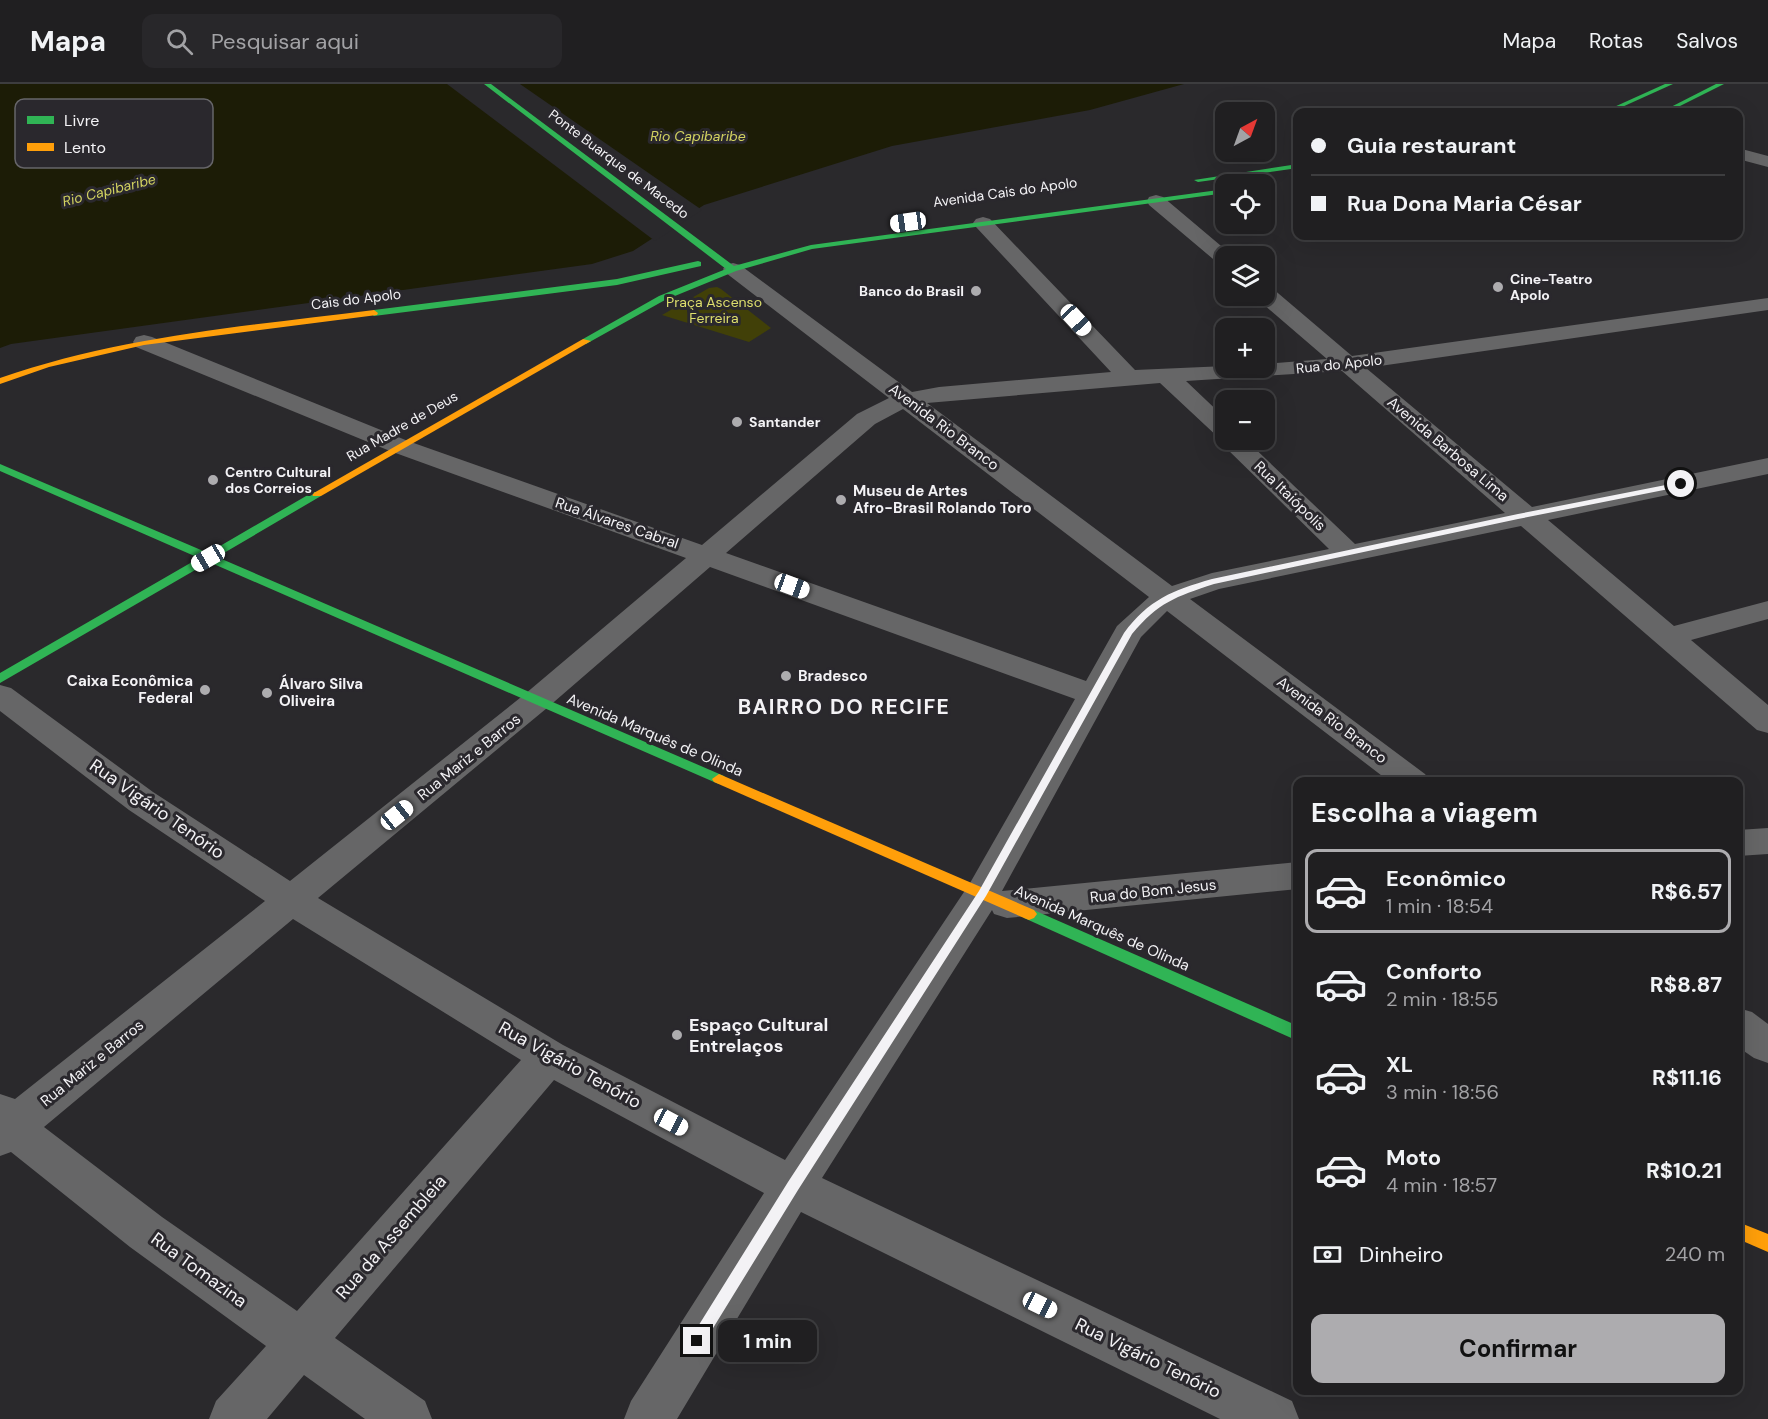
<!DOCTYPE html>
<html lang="pt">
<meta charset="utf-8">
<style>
body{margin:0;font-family:"DM Sans",sans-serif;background:#28272a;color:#f1f3f6;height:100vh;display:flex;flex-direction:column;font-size:22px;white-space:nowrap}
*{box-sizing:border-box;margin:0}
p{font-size:20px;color:#a2a2a5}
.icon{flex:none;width:33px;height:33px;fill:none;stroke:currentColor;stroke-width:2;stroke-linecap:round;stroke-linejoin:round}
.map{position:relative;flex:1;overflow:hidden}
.sheet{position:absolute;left:1293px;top:693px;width:450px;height:618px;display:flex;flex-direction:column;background:#201f21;border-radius:12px;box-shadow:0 6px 24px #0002,0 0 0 2px #3d3d3f}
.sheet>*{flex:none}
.top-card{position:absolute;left:1293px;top:24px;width:450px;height:132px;border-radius:12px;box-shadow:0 6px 24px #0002,0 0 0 2px #3d3d3f;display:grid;align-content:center;height:132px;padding:0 18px;background:#201f21}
.needle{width:39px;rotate:41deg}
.buttons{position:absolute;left:1215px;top:18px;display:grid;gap:12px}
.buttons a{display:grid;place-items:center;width:60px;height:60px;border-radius:12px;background:#201f21;box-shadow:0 6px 24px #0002,0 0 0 2px #3d3d3f;font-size:30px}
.end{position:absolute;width:27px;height:27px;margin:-14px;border:8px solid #f3f2f5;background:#111;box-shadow:0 0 0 3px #111}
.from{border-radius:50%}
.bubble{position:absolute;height:42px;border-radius:12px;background:#201f21;box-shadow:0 6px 24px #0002,0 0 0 2px #3d3d3f;font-size:20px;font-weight:700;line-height:42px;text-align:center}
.car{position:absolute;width:18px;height:36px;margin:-18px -9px;border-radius:8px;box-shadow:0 0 4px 2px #0007;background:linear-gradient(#fff 24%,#345 0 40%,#fff 0 76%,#345 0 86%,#fff 0)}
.top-card b{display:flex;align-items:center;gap:21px;height:57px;font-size:22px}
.top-card b+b{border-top:2px solid #3d3d3f}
.top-card i{width:15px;height:15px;background:#f1f3f6}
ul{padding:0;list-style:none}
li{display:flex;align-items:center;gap:18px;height:84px;margin:0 12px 9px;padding:0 6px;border:3px solid transparent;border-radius:12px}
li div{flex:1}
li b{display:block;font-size:22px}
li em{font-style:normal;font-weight:700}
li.current{border-color:#adacaf}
li>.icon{width:54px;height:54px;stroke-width:1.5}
h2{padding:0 18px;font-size:27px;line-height:72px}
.pay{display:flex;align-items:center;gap:15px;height:66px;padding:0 18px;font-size:22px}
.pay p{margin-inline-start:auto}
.button{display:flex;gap:12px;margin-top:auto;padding:12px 18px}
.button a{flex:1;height:69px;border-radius:12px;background:#adacaf;color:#111;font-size:24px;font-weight:700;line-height:69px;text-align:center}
header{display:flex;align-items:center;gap:36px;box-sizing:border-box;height:84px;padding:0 30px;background:#201f21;border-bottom:2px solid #3d3d3f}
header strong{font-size:28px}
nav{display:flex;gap:33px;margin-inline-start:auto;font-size:21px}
.search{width:420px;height:54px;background:#28272a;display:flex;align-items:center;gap:15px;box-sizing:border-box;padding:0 21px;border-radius:12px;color:#a2a2a5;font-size:22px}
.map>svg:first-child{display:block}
</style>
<header>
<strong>Mapa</strong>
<div class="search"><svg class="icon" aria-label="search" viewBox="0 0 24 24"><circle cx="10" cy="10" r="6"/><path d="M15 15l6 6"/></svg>Pesquisar aqui</div>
<nav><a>Mapa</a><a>Rotas</a><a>Salvos</a></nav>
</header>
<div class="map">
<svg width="1768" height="1335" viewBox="0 0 1768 1335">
<rect width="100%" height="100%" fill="#2a292c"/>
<path fill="#414008" d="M717,203l4,2 50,39 -22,14 -87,-27 47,-27z"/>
<path fill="#1c1c06" d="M0,0h1184l-94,26 -198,36 -188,59 -71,46 -41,13 -581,80 -11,4z"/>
<path fill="#2a292c" d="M447,0h73l182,126 -47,31z"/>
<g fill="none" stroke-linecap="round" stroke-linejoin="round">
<g fill="#666667" fill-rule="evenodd">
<path d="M1738,64l30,8v11l-30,-8z"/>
<path d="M1156,111l7,2 70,59h-7v10l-7,-2 -70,-59 -2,-4 2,-4z"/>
<path d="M983,133l7,2 145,151 91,-4v2h38v-4l63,-5 -71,-61 -1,-2h9v-9l8,1 80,68 416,-58v12l-402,58 166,139 236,-49v16l-220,46 126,106 94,-25v18l-77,21 77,65v28l-11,-3 -236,-204 -302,63 -29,10 235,175 5,8h-40l-223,-171 -26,26 -139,254 296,-29v27l-291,29 -13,-4 -2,-4 -170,268 470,223 7,18h-79l-419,-207 -124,207h-53l7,-18 133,-208 -210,-113 -219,258 90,63 7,18h-67l-61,-44 -37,44h-58l7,-18 50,-55 -136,-99 -119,-95 -11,4v-62l15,5 250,-198 -136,-91 -129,-99v-26l11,3 142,104 137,89 235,-187 161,-136 -296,-107 -254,-104 -3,-5 3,-5 8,-2 8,2 256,104 294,104 155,-131 32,-16 -163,-125 -3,-4 3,-4 7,-2 7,2 172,127 27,-5 172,-15 -135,-145 -3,-4 3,-4zM1342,287l163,142 -150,31 -109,-104h-20v-21l-40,-38zM1160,299l60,56 3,6 106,104 -117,24 -40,13 -245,-183zM903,325l246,188 -32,29 -31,55 -360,-128 149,-129zM710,483l365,132 -105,184 -185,277 -222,-115 -245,-147 229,-190zM293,835l228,141 -224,251 -135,-94 -118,-90z"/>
<path d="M1768,744v26l-30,2v-26z"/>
<path d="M1738,924l14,4 16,12v39l-14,-5 -16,-11z"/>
</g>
<g fill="#30b455" fill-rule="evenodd">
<path d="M484,0h7l243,182 77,-21 415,-56v4l-414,56 -76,22 -71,29 -79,44 -3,-1v-4l76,-43 67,-27z"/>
<path d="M1665,0h8l-62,28h-8z"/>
<path d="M1716,0h8l-56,28h-7z"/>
<path d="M1298,80v4l-100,14 -4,-2z"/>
<path d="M698,177l3,1v4l-84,19 -243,31 -4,-3 4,-3 243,-31z"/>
<path d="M0,380l208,89 105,-61h8v4l-104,61 507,219 2,3 -7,5 -5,-2 -505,-220 -209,121v-10l199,-115 -199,-87z"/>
<path d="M1029,824l269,118v15l-274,-123 -3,-4 3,-4z"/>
</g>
<g fill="#ff9f0a" fill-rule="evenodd">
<path d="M374,226l4,3 -1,2 -233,30 -95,22 -49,17v-6c122,-42 247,-52 374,-68z"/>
<path d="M583,255l8,2 -270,155h-8l-1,-2z"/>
<path d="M719,690l315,136 3,4 -3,4 -5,2 -5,-2 -310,-136 -2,-3z"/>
<path d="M1738,1138l30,12v18l-30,-13z"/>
</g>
</g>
<path fill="#f3f2f5" d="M1681,398l3,1v3l-166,33 -304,65c-39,13 -55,18 -82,50l-146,262 -188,294 -96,156 -5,2 -5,-2 -3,-5 3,-5 96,-154 191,-291 145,-258c24,-33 49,-43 88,-54l306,-65z"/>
<g fill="#adacaf" stroke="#2a282d" stroke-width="2">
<circle cx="1498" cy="203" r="6"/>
<circle cx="976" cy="207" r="6"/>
<circle cx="737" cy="338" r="6"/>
<circle cx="213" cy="396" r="6"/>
<circle cx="841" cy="416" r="6"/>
<circle cx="786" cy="592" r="6"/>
<circle cx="205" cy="606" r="6"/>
<circle cx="267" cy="609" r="6"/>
<circle cx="677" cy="951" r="6"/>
</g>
<g text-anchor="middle" stroke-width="6" stroke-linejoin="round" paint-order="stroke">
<g font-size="14" font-style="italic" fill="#d2d260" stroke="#2a282d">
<text x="698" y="57">Rio Capibaribe</text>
<text transform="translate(109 106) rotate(-14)" y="5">Rio Capibaribe</text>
</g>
<g font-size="14" fill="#f3f2f5" stroke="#2a282d">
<text transform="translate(619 80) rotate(37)" y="5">Ponte Buarque de Macedo</text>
<text transform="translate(1005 108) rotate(-8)" y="5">Avenida Cais do Apolo</text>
<text transform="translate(356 215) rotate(-7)" y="5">Cais do Apolo</text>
<text transform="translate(1339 280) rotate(-6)" y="5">Rua do Apolo</text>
<text transform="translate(402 342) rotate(-30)" y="5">Rua Madre de Deus</text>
</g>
<g font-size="14" font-weight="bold" fill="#f3f2f5" stroke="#2a282d" text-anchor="start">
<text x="1510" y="200">Cine-Teatro<tspan x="1510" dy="16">Apolo</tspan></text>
<text x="964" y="212" text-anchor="end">Banco do Brasil</text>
<text x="749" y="343">Santander</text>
<text x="225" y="393">Centro Cultural<tspan x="225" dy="16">dos Correios</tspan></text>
</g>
<g font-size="14" fill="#dedf6d" stroke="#2a282d">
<text x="714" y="223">Praça Ascenso<tspan x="714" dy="16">Ferreira</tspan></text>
</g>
<g font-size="15" fill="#f3f2f5" stroke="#2a282d">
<text transform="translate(944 343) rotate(37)" y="5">Avenida Rio Branco</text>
<text transform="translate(1448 365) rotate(40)" y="5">Avenida Barbosa Lima</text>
<text transform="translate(1290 412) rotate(44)" y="5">Rua Itaiópolis</text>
<text transform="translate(617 439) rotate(19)" y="5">Rua Álvares Cabral</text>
<text transform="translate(1332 636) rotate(37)" y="5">Avenida Rio Branco</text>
<text transform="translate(655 651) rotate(23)" y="5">Avenida Marquês de Olinda</text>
<text transform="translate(469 673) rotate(-39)" y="5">Rua Mariz e Barros</text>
<text transform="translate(1153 807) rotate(-6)" y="5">Rua do Bom Jesus</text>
<text transform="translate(1102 844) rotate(24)" y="5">Avenida Marquês de Olinda</text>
<text transform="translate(92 979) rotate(-39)" y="5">Rua Mariz e Barros</text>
</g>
<g font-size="15" font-weight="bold" fill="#f3f2f5" stroke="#2a282d" text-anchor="start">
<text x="853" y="412">Museu de Artes<tspan x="853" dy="17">Afro-Brasil Rolando Toro</tspan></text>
<text x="798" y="597">Bradesco</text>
<text x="193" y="602" text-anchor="end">Caixa Econômica<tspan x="193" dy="17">Federal</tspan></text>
<text x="279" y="605">Álvaro Silva<tspan x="279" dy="17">Oliveira</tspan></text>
</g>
<g font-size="18" fill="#f3f2f5" stroke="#2a282d">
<text transform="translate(157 725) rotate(35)" y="6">Rua Vigário Tenório</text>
<text transform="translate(570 981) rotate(29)" y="6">Rua Vigário Tenório</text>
<text transform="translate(391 1153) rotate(-49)" y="6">Rua da Assembleia</text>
<text transform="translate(199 1186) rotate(36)" y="6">Rua Tomazina</text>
<text transform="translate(1148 1274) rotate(26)" y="6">Rua Vigário Tenório</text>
</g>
<g font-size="18" font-weight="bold" fill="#f3f2f5" stroke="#2a282d" text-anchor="start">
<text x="689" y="947">Espaço Cultural<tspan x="689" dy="21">Entrelaços</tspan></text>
</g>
<g font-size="21" font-weight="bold" letter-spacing="1.5" fill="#f3f2f5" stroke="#2a282d">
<text x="844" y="630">BAIRRO DO RECIFE</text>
</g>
</g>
<rect x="15" y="15" width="198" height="69" rx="9" fill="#2a282d" stroke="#666569" stroke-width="1.5"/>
<rect x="27" y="32" width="27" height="8" fill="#30b455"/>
<rect x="27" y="59" width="27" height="8" fill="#ff9f0a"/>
<g font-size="16" fill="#f3f2f5">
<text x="64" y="42">Livre</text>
<text x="64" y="69">Lento</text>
</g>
</svg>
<div class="buttons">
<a><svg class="needle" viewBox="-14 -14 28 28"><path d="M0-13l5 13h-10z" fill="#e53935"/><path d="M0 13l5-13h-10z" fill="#a2a2a5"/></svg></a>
<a><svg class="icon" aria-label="locate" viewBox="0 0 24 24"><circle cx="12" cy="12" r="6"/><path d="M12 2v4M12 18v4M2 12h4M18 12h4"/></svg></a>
<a><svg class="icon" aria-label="layers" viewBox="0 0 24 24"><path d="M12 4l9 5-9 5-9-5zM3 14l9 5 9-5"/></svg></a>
<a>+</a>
<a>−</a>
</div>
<i class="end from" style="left:1681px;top:400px"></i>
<i class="end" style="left:697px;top:1257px"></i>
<div class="bubble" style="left:718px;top:1236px;width:99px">1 min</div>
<i class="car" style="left:908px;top:138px;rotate:262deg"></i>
<i class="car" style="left:1076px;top:236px;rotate:137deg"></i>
<i class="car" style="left:208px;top:474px;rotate:240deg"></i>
<i class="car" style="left:792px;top:502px;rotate:110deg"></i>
<i class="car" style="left:397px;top:731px;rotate:51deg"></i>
<i class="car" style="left:671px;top:1038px;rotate:118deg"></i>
<i class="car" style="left:1040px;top:1221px;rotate:116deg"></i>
<div class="top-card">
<b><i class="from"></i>Guia restaurant</b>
<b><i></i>Rua Dona Maria César</b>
</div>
<section class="sheet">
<h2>Escolha a viagem</h2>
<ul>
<li class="current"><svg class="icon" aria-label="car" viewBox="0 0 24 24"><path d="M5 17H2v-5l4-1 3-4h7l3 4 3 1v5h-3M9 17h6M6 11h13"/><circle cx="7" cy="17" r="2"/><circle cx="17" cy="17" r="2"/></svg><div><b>Econômico</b><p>1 min · 18:54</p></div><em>R$6.57</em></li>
<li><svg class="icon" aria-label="car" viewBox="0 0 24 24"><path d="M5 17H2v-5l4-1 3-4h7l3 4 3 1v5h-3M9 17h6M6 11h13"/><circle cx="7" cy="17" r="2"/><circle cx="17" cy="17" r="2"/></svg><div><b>Conforto</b><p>2 min · 18:55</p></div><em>R$8.87</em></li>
<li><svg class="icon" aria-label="car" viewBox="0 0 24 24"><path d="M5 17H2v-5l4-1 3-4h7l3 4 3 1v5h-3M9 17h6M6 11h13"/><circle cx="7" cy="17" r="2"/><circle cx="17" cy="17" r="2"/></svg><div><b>XL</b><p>3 min · 18:56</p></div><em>R$11.16</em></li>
<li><svg class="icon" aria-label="car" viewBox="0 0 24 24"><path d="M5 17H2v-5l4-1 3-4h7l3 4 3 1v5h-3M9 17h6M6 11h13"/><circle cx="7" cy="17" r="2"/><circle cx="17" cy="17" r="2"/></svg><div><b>Moto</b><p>4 min · 18:57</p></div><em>R$10.21</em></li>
</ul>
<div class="pay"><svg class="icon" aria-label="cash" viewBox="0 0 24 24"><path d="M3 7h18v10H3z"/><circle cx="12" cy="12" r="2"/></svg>Dinheiro<p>240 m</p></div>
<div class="button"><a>Confirmar</a></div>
</section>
</div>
